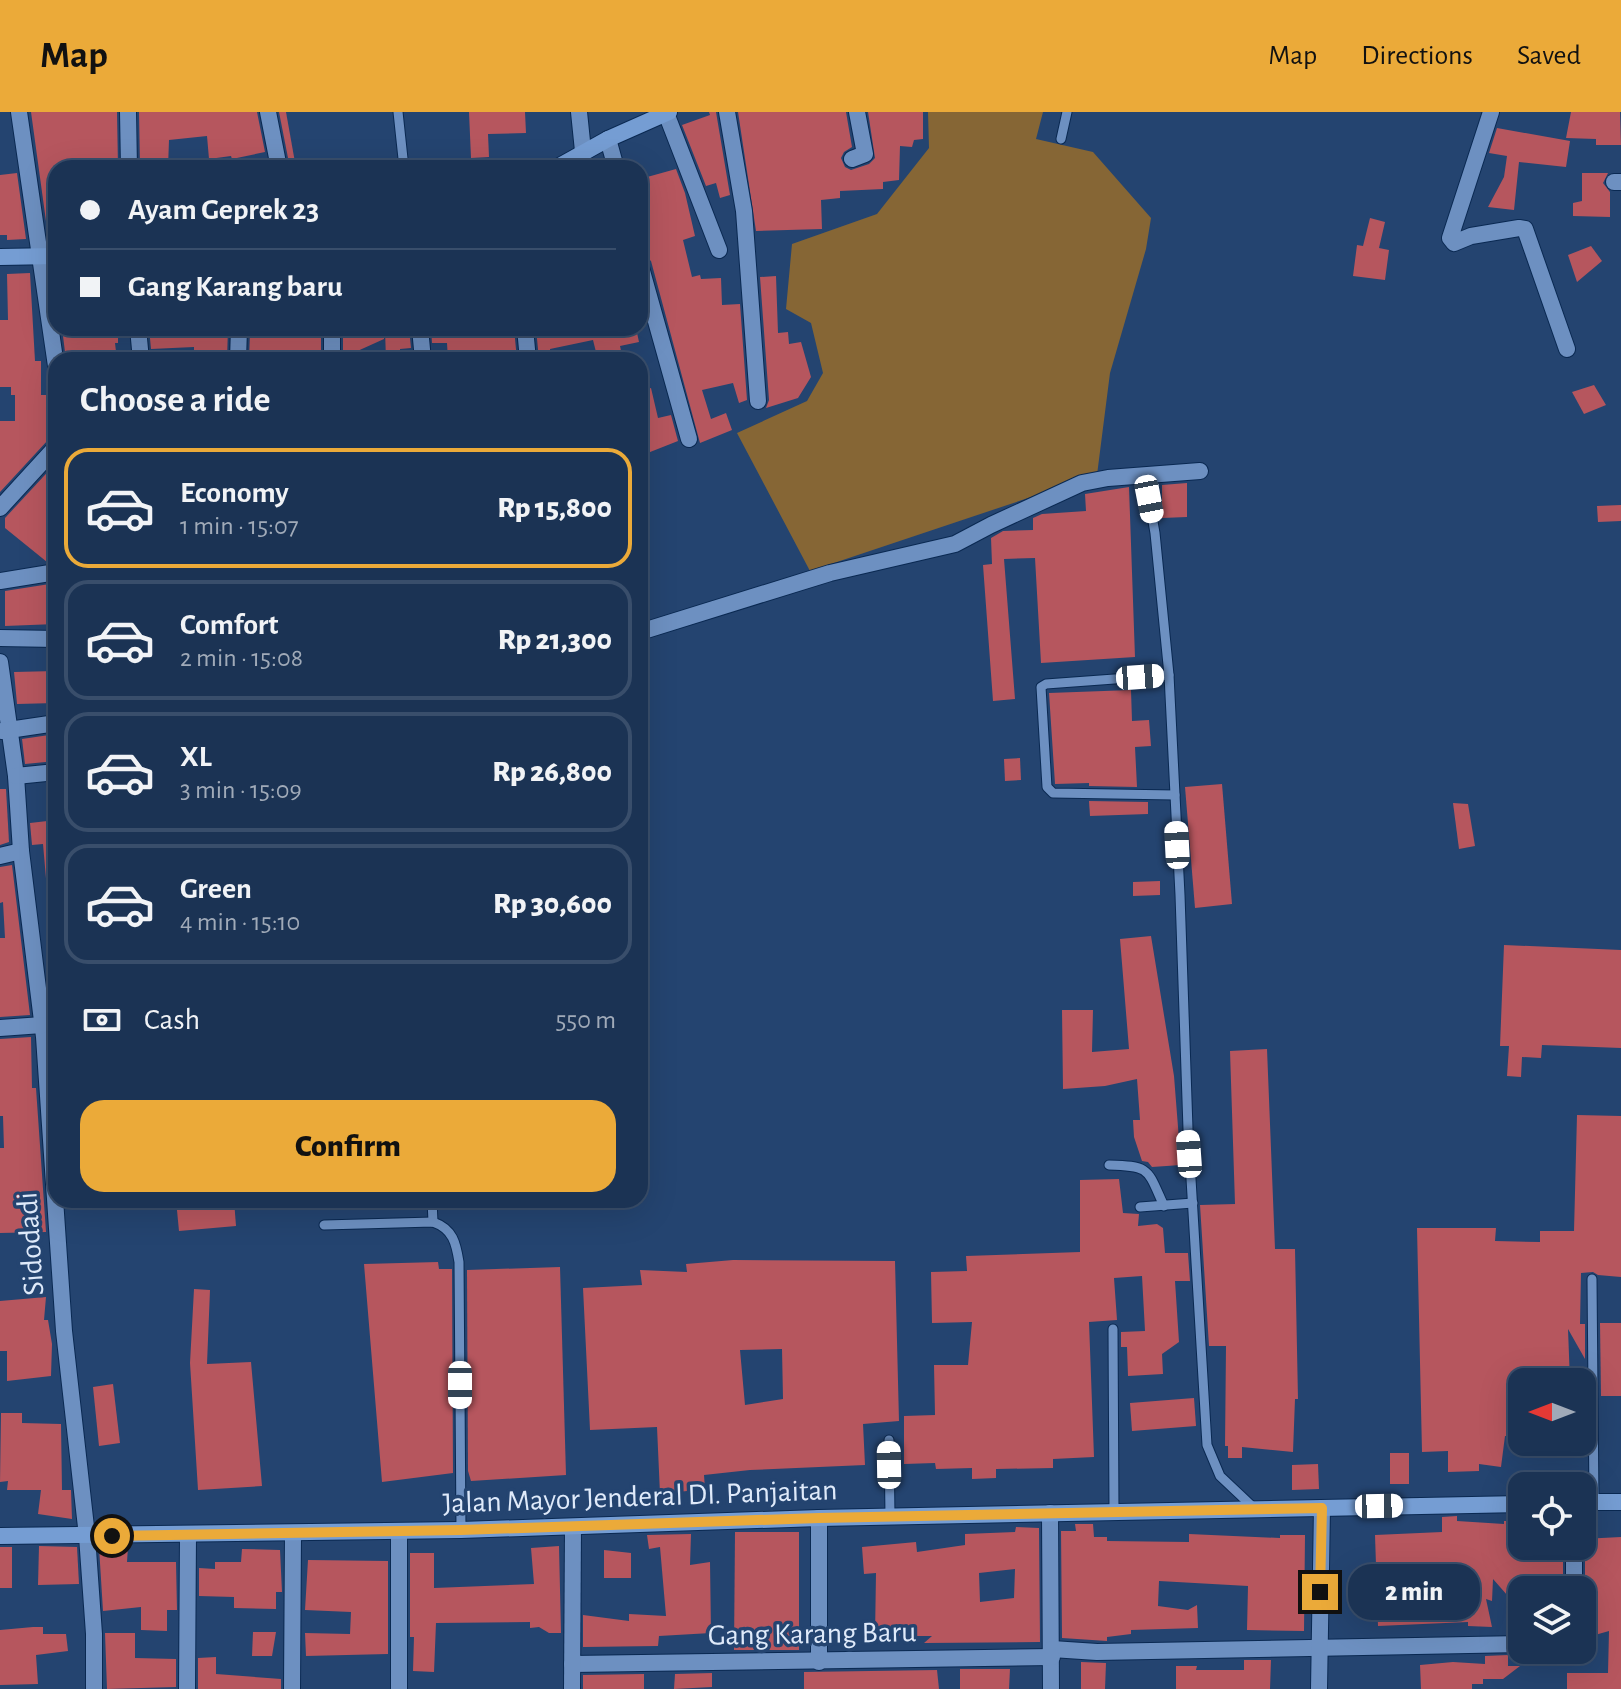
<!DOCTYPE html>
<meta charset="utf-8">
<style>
body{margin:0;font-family:"Alegreya Sans",sans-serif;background:#243b5a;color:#f1f3f6;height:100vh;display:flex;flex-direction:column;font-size:30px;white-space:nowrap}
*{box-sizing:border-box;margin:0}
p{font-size:26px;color:#a0aab8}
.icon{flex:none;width:44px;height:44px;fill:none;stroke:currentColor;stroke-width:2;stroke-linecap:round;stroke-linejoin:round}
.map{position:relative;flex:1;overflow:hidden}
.side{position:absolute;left:48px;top:240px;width:600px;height:856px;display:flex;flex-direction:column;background:#1b3354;border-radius:24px;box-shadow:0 8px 32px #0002,0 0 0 2px #394e6b}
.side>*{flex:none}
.hud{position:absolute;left:48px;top:48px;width:600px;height:176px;border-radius:24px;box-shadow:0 8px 32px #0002,0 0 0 2px #394e6b;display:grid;align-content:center;height:176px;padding:0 32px;background:#1b3354}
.needle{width:52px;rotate:270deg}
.controls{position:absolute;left:1508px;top:1256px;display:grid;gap:16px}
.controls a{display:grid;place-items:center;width:88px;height:88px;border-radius:16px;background:#1b3354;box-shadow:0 8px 32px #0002,0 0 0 2px #394e6b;font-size:40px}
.end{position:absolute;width:36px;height:36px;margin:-18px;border:10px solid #ebaa39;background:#111;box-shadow:0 0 0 4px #111}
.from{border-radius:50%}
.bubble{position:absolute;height:56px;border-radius:24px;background:#1b3354;box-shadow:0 8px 32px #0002,0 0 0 2px #394e6b;font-size:26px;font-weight:800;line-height:56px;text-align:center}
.car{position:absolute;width:24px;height:48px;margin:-24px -12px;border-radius:10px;box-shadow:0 0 6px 2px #0007;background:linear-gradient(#fff 24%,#345 0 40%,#fff 0 76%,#345 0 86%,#fff 0)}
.hud b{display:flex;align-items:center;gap:28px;height:76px;font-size:30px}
.hud b+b{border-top:2px solid #394e6b}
.hud i{width:20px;height:20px;background:#f1f3f6}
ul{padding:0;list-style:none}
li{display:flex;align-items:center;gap:24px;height:120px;margin:0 16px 12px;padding:0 16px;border:4px solid #394e6b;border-radius:24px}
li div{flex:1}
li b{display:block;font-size:30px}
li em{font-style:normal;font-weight:800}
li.current{border-color:#ebaa39}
li>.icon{width:72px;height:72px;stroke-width:1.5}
h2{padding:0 32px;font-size:36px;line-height:96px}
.pay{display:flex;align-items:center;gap:20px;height:88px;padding:0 32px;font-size:30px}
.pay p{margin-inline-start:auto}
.primary-button{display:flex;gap:16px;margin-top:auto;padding:16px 32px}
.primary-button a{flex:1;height:92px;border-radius:24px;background:#ebaa39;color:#111;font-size:32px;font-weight:800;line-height:92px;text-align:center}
header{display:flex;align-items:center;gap:48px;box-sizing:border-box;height:112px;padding:0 40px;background:#ebaa39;color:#111}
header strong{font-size:38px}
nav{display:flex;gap:44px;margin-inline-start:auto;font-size:28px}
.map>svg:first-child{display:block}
</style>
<header>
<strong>Map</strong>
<nav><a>Map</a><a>Directions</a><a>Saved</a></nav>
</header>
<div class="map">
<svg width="1621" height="1577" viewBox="0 0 1621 1577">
<rect width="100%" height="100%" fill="#244470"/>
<path fill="#866635" d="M928,0h115l-7,27 57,13 58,66 -5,31 -36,124 -13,102 -287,96 -73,-138 70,-32 16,-28 -12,-50 -25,-14 6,-65 85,-30 52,-66z"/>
<g fill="#b6565e" fill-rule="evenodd">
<path d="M31,0h86l1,55 -62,1 -2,75h-5z"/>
<path d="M139,0h118l8,40 -33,7 -1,-3 -22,3 -2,-23 -38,4 -1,28h-28z"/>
<path d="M279,0h7l10,56h-6z"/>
<path d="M469,0h56l1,21 -38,1 1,23 -18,1z"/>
<path d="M709,0h7l14,83 -10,3 -4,-15 -10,3 -24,-61 28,-10z"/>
<path d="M738,0h108l6,35 -8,5 -3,6 4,9 6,3 18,-6 6,-6 -7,-46h55v27l-9,1 -2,7 -12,-1 -1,34 -16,2v7l-43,2v7l-19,2 1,29 -66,2z"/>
<path d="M1571,0h49l1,33h-25v-6l-30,-1z"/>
<path d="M1497,16l73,13 -4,26 -47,-5 -5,48 -26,-3 16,-30 3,-21 -18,-3z"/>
<path d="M676,57l9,24 10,43 -12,4 9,37 8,-2 1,4 20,-1 1,27 18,-1 7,96 -8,3 -6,-20 -31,7 9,29 15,-6 6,17 -32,13 -49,-182 -9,-8 -2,-12v-62z"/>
<path d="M17,61l9,66 -19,1v-5h-7v-60z"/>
<path d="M1582,61h26l-5,10 7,9v25l-37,-1v-13l9,-2z"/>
<path d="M1370,106l15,4 -6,26 10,2 -4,30 -32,-4 4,-31 6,1z"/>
<path d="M1591,134l11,15 -25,21 -9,-27z"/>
<path d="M30,161l5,88h6v34h6l1,45 -48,52v-71h15v-26h-4v-8h-11v-67h8l-1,-46z"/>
<path d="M776,164l2,57 10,-1 1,12 12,-2 10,35 -13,21 -32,10 3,-8 -9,-123z"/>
<path d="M62,216h56v15h-3l2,17h-51z"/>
<path d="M149,216h79l-1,32h-33v-13l-43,2z"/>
<path d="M283,216h38v29h-6v3h-66l1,-29 33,-1z"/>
<path d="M343,216h41v11l-31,14v3h-10z"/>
<path d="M409,216l2,20 -11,1v11h-14l-1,-30z"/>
<path d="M431,216h83l3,32h-69l-1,-17h-15z"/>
<path d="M536,216h100l3,14 -19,4 3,14h-25l-5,-20 -43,9 1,11h-12z"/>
<path d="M1594,273l12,20 -22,9 -12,-22z"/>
<path d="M651,276l7,30 13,-3 7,26 -38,15v-65z"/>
<path d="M56,351v98l-9,1 -42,-34v-10z"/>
<path d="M1187,371v34l-25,1v-33z"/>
<path d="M1129,375l6,170 -94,6 -6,-105 -31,1 11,140 -22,2 -10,-136 9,-1 -1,-26 12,-7 30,-1v-12l9,-4 44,-3 -1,-17z"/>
<path d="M1621,393v16l-23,1 -1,-16z"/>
<path d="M56,471v41l-51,2v-35z"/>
<path d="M56,559v32l-39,1 -3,-32z"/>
<path d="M1131,578l1,31 17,-1 2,26 -16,1 2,40 -48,-1v-3l-34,1 -6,-91z"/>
<path d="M56,622v27l-31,3 -3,-25z"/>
<path d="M1020,646l1,22 -16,1 -1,-22z"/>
<path d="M1222,672l10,120 -37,4 -10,-121z"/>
<path d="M0,677h6l3,53 -9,3z"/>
<path d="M1089,689l59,1v12l-58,2z"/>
<path d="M1453,691l15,1 7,42 -16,3z"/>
<path d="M56,708v69l-9,1 -4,-46 -11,1 -2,-22z"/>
<path d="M12,753l18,150 -30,2v-79h5l-2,-36 -3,1v-36z"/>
<path d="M1160,769v14l-27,1v-14z"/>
<path d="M1151,824l23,140 7,89 -29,2 -4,-5 -6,-1 -8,-24 -1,-17h7l-3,-41 -32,7 -42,3 -1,-79h31l-1,42 37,-3 -9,-110z"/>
<path d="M1504,833l117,5v98l-79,-3 -1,13 -19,-1 -1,20 -14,-1 2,-30h-9z"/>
<path d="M56,854v25h-7l-3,-24z"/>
<path d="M31,925l1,51h4l10,144 -46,1v-85h4l-1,-32h-3v-77z"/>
<path d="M1267,937l8,200h20l3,150h-3l-2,53 -51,-5v11h-14v-12h-3l1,-100h-17l-9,-141 35,-1 -5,-153z"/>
<path d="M1577,1003l44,1v161l-23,-2 -5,-3 -12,1 -1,51h5v35l-17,-30 2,53h-48v54h-17l-4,31 -22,-3v7l-31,1v-21l-26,1 -5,-224h79l-1,13 45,1v-11h34z"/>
<path d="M1119,1067l4,34 16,1 -1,12 19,-2 6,4 2,25h23l2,28h-15l4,61 -17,12 1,20 -35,2 -1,-29h-6v-15l24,-1 -3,-55 -28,2 3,42 -28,2 5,135 -41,2v9l-57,1v9l-24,1v-11l-36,1 -1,-6 -31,1v-48l31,-1 -1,-50h34l4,-43 -40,1 -1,-51 36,-1 -1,-15 114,-4v-72z"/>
<path d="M176,1088h58l2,26 -57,5z"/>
<path d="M733,1148l162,1 4,160 -36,3 2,41 -115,5 -46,5 1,14 -45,5 -3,-67 -67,3 -7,-142 59,-3 -2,-15 47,2 -1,-8zM782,1237l1,50 -38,6 -5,-55z"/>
<path d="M438,1150l1,7h13l1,204 -71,9 -18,-218z"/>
<path d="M560,1155l6,208 -95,6 -3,-10 -1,-201z"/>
<path d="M194,1177l16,1 -3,74 44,-2 11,124 -64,4 -8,-127z"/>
<path d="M46,1185l-2,23h4l4,24 -1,32 -44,5v-30h-7v-50z"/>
<path d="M1600,1211h21v73h-20z"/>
<path d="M113,1272l7,59 -21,3 -6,-59z"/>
<path d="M1194,1286l2,28 -64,5 -2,-28z"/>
<path d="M1,1301h21v10l39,1 1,66h9l1,29 -34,-5 3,-24h-34l1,-9 -8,1z"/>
<rect x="1390" y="1341" width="19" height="31"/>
<path d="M1318,1352l1,25 -27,1v-25z"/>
<path d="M1457,1404v5l47,3v-3h18v25h41v44h-41v22l-29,-33 -1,22 -6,-2 6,28 -24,-1v-4l-90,4 -3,-91 67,-3v-15z"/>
<path d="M1075,1412h18l1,13h13v4l82,1v-8l91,4v-3h25l-1,96 -57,-1 1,-44 -89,-5 -1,25 30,4 9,-5 1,23 -67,2v4l-24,3v4l-45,-3 -1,-107h15z"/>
<path d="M1016,1415l23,1 1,114 -116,1 8,-7h-57l1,-63 -12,1 -2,-27 54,-5 1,10 48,-7v-11l50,-2zM1015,1457l-1,29 -34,4 -1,-29z"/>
<path d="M735,1420h64v118h-65z"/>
<path d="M691,1422l-1,31 20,-3 1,71 -52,3 -1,10 -75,1v-32l46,6v-7l37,2 -6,-69 -11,2 -2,-14z"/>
<path d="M1621,1425v152h-54v-16h41l1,-42 -21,6v-24l-6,1v-17l3,-7v-44l-3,-7z"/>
<path d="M39,1434l38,1 2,37 -41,1z"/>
<path d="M559,1434l2,87h-12l-10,-6 -9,1v-6l-94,1 -2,49 -21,-1 1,-34h-4v-84h24v35l100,-4 -3,-36z"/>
<rect x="0" y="1435" width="12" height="41"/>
<path d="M99,1435h29l-1,15h49l1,48h-10v21l-26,-1v-23l-38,4z"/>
<path d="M242,1437l38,1 2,42h-6v17l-42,-1v-11l-35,-1v-28l16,1v-7h26z"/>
<path d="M604,1438l27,3v25h-27z"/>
<path d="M308,1448l80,1v93l-82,2 -1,-23 45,1 1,-22 -46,-2z"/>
<path d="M33,1515h10v7h23l2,17 -32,4 2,29 -38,1v-55z"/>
<path d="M253,1520h23l-4,24h-20z"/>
<path d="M105,1521h30v25l41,1v28l-69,2z"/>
<path d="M1508,1543v11h12l-17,13h-20v5h-11v5h-51l-1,-24 33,-3 32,2v-8z"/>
<path d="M216,1545v17l65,5v10h-83v-31z"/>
<path d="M1244,1548h27l-1,29h-94v-23h21l-1,4h48z"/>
<path d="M1081,1550l25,1 -1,26h-24z"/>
<path d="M960,1557h50l-1,20h-49z"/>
<path d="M937,1558l2,19h-135v-17z"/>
<path d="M712,1561v14l-38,2 1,-15z"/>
<path d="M644,1562v15h-61v-14z"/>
</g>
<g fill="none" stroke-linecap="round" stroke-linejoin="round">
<g stroke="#0a2952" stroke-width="11">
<g id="lane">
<path d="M398,0l6,56"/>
<path d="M1061,27l6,-27"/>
<path d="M1149,387l6,34 14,142 11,220 8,234 19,316 13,31 35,33"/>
<path d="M1169,563l-123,9 -5,3 6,100 6,6 122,2"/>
<path d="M1109,1053c42,1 38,4 55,41"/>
<path d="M432,1088l1,22"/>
<path d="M1140,1095l53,-4"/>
<path d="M324,1113l109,-3c20,7 23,21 26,40l2,268"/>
<path d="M1592,1167l2,223"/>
<path d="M1113,1217l1,183"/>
<path d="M889,1328l1,76"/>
</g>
</g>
<g stroke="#0a2952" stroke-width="18">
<g id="street">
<path d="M19,0l37,254"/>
<path d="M128,0l1,56"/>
<path d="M268,0l11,56"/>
<path d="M579,0l4,39"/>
<path d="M727,0l17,99 14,190"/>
<path d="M1491,0l-41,126 4,5 17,-7 48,-8 6,1 42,120"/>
<path d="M666,1l53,137"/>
<path d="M608,27l8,29"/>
<path d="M852,47l13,-5 -8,-42"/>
<path d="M1614,70h7"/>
<path d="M640,152l49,175"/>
<path d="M138,216l3,32"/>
<path d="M420,216l3,32"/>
<path d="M525,216l3,32"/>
<path d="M238,248l1,-32"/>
<path d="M332,248v-32"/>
<path d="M0,396l56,-61"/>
<path d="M0,469l56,-9"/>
<path d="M640,520l190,-59 125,-29 36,-19 91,-42 26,-5 92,-7"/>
<path d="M0,526l56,1"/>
<path d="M0,550l16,114 5,75 23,186 20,294 23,205 7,98v55"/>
<path d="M2,619l54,-8"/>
<path d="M16,664l40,-4"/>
<path d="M0,744l21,-5"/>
<path d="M0,916l42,-3"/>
<path d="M1050,1401l1,176"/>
<path d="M819,1406v144"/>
<path d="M399,1420v157"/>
<path d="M1574,1478v-44"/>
<path d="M1052,1537l45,3 425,-8"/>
<path d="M572,1552l480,-7"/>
<path d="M187,1577l1,-154"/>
<path d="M292,1577l1,-155"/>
<path d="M572,1577l1,-162"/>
<path d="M1319,1577l3,-181"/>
</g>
</g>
<g stroke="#0a2952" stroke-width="18">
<g id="secondary">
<path d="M556,56l52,-29 61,-27"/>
<path d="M0,145l56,-1"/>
<path d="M1582,1390h39"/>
<path d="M0,1424l461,-6 358,-12 703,-14"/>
</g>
</g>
<use href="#lane" stroke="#6d90c1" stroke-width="9"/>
<use href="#street" stroke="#6d90c1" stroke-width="16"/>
<use href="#secondary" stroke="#759dd3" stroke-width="16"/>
</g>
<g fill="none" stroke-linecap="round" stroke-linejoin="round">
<path stroke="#ebaa39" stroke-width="10" d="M112,1424l349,-6 358,-12 503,-10 -2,84"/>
</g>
<g text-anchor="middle" stroke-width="7" stroke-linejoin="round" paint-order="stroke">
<g font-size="30" fill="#dfeafa" stroke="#244470">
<text transform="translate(30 1132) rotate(-94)" y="10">Sidodadi</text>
<text transform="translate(640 1384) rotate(-2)" y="10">Jalan Mayor Jenderal DI. Panjaitan</text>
<text transform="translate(812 1521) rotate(-1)" y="10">Gang Karang Baru</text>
</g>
</g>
</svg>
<div class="controls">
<a><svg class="needle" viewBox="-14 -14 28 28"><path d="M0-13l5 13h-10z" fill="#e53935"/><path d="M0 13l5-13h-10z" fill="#a0aab8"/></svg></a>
<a><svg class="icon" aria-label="locate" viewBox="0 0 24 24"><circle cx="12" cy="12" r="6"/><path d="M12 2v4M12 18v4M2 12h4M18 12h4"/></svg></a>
<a><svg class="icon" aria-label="layers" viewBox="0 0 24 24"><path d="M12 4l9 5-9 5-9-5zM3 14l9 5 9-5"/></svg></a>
</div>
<i class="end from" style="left:112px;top:1424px"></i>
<i class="end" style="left:1320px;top:1480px"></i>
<div class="bubble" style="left:1348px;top:1452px;width:132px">2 min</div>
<i class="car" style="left:1149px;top:387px;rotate:169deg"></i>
<i class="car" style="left:1140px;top:565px;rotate:86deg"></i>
<i class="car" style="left:1177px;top:733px;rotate:357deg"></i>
<i class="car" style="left:1189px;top:1042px;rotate:356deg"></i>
<i class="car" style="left:460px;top:1273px;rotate:180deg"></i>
<i class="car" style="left:889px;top:1353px;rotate:359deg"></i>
<i class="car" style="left:1379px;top:1394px;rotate:89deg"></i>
<div class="hud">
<b><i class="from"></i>Ayam Geprek 23</b>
<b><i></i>Gang Karang baru</b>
</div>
<section class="side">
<h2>Choose a ride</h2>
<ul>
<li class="current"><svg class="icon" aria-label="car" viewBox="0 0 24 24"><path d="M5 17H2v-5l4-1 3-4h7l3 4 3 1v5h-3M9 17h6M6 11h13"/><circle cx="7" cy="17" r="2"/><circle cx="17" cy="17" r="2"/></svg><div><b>Economy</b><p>1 min · 15:07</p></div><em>Rp 15,800</em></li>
<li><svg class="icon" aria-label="car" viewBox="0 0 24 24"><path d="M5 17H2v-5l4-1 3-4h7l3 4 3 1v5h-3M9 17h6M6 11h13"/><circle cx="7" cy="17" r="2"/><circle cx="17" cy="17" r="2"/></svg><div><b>Comfort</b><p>2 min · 15:08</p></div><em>Rp 21,300</em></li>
<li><svg class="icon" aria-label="car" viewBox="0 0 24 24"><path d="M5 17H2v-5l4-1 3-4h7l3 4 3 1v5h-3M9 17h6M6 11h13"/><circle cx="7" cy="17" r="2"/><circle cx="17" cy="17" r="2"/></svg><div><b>XL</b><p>3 min · 15:09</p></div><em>Rp 26,800</em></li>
<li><svg class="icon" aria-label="car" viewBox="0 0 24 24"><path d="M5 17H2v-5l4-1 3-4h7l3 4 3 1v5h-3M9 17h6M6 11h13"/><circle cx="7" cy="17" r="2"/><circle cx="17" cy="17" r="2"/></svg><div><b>Green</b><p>4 min · 15:10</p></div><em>Rp 30,600</em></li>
</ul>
<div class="pay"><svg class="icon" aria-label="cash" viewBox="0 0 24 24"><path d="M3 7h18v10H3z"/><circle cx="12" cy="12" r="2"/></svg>Cash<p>550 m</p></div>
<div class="primary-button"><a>Confirm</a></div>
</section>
</div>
